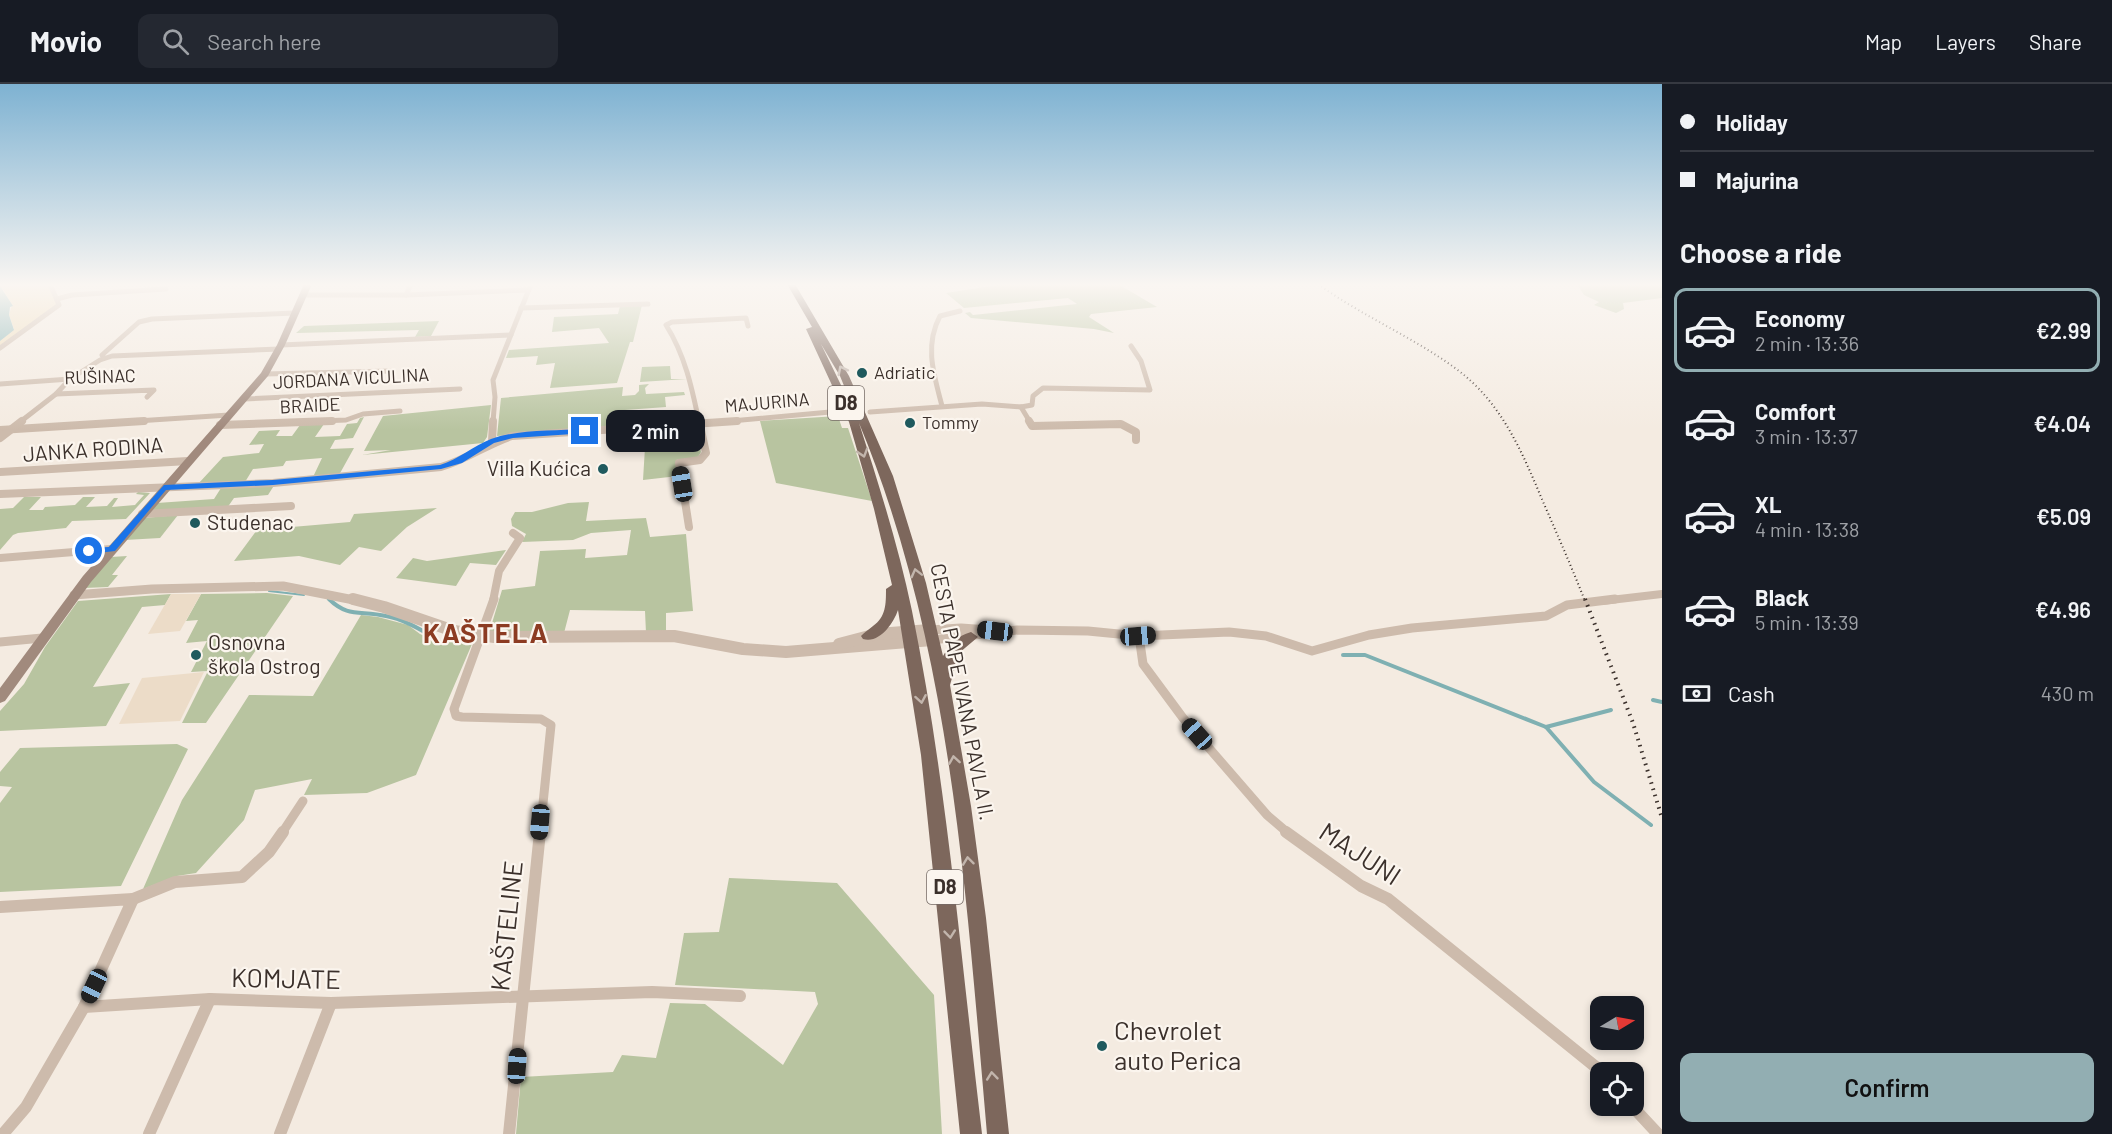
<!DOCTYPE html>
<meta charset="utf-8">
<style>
body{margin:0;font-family:Barlow,sans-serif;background:#242831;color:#f1f3f6;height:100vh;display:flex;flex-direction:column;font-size:22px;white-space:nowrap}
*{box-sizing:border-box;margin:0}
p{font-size:20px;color:#9ea1a6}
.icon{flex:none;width:33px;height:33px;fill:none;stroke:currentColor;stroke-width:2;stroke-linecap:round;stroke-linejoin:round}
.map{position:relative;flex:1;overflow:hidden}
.drawer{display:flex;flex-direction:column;background:#171b24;width:450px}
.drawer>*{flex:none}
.guide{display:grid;align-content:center;height:132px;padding:0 18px;background:#171b24}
.needle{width:39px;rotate:80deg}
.controls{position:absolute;left:1590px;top:912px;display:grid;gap:12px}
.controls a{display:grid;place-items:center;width:54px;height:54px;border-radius:12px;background:#171b24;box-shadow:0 3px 9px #0003;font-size:30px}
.end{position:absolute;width:27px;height:27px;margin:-14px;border:8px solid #1a73e8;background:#fff;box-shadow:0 0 0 3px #fff}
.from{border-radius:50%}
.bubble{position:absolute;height:42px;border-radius:12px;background:#171b24;box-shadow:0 3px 9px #0003;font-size:20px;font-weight:600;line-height:42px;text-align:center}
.car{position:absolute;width:18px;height:36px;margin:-18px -9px;border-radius:8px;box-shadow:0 0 4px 2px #0007;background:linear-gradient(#222 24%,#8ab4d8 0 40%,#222 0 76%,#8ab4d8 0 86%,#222 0)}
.guide b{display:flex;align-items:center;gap:21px;height:57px;font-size:22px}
.guide b+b{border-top:2px solid #363941}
.guide i{width:15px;height:15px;background:#f1f3f6}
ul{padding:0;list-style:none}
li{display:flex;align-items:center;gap:18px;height:84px;margin:0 12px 9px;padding:0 6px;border:3px solid transparent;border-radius:12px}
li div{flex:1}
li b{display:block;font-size:22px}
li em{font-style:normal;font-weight:600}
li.active{border-color:#92aeb2}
li>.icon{width:54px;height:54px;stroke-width:1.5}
h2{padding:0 18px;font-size:27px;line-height:72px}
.pay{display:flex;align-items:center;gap:15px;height:66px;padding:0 18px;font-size:22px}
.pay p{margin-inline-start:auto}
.primary-button{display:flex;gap:12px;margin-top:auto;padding:12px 18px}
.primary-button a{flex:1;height:69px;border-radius:12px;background:#92aeb2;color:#111;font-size:24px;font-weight:600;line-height:69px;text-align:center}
header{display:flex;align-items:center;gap:36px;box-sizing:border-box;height:84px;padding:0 30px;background:#171b24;border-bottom:2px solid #363941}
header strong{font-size:28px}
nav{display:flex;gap:33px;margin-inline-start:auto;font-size:21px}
.search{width:420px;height:54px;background:#242831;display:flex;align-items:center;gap:15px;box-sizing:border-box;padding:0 21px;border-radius:12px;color:#9ea1a6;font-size:22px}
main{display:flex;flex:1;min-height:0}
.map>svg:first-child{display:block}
</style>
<header>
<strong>Movio</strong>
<div class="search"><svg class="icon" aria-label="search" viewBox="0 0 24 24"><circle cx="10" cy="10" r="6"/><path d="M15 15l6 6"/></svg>Search here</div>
<nav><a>Map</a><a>Layers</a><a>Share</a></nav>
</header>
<main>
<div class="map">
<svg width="1662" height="1050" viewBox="0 0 1662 1050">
<rect width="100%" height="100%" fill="#f4ebe1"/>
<g fill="#b8c4a0">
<path d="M1004,200h114l39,23 -66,7 -2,3 25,16 -20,-4 -123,-11 -6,-5 5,-1 3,3 104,-11 -9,-6 -104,10 -18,-15z"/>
<path d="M1577,200h85v14l-39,5 1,6 -8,4 -22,-8 5,-3 -15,-7z"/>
<path d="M642,221l-9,37h-3l-13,41 -67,5 5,-25 -19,2 2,-9 -32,2 3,-8 100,-7 -10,-15 -47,4 2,-15 64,-3 2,-8z"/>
<path d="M439,237l-8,15 -16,1 4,-7 -123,3 8,-7z"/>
<path d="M670,282l1,13h16l-47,3 2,-15z"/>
<path d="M649,300l-4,4 1,6 38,-2 1,3 -20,2 1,10 -41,3 -1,16 -127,10 4,-38 122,-11 -1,9 13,-1 4,-4v-6z"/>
<path d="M491,321l-4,32 -4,6 -121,12 29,-5 -27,1 19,-35z"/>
<path d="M838,332l4,12h6l24,73 -96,-18 -16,-62z"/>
<path d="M364,333l-11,21 -18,2 -5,9 24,-1 -15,27 -26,2 9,-19 -36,3 -3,5 -30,3 -8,13 -47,2 25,-27 36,-4 5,-9 -15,1 10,-14 21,-1 -4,6h16l8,-11 24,-1 -9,13 25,-1 7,-12 10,-1 3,-5z"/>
<path d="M695,343l6,25 -3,5 -22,3 2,16 -35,4 3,-49z"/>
<path d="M275,400l-7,11 -34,3 -7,10 -77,4 7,-9 57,-4 7,-11z"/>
<path d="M138,408l12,1 -24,26 -54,2 -6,7 -48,5 -5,2 -13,15v-41l13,-1 11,-11h17l-12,13h14l2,-3 30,-2 8,-8h12l-9,10 21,-1 7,-8h4l-6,9 23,-2 9,-10 -8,-1z"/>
<path d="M589,418l-3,19 60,-3 4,19 36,-3 7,77 -27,2v19l-20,1 -1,-22 -75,-1 -6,23h-75l13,-43 33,-4 5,-35 46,-2 -1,9 42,-3 4,-25 -40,3 -18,7 -51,2 4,-8 -14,-8 -1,-7 4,-7h17l36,-9z"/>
<path d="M437,424l-30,19 -26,24 -22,-4 -19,18 -41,-9 -65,5 23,-31 93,-8 4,-8z"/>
<path d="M178,431l-18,23 -35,2 19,-22z"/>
<path d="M506,466l-10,15 -26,-2 -14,23 -60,-8 17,-20 14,3z"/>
<path d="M127,472l-15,19h6l-10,12 -24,1 27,-31z"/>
<path d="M267,509l26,3 -87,127h-24l26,-52 -17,1 16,-31 -21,2 12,-23 -12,1 15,-27z"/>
<path d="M171,510l-6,11 -23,2 -49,80 37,-4 -24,43 -106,5v-20l24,-27 21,-37 33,-46z"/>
<path d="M361,531l17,2 30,8 12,9 13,6 39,4 -56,131 -49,18 -63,2 8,-16 -57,11 -11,30 -48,53 -19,3 -34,13 39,-89 67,-105 64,1z"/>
<path d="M177,660l11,5 -67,137 -121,6v-89l12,-16 -12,-1v-14l20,-24z"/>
<path d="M729,794l108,5 97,112 8,139h-426l5,-57 92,-5 9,-17 34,3 14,-55 35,1 78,61 35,-61 -3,-12 -140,-7 9,-52 35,-1z"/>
</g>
<path fill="#efdcb8" d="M0,200h51l8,21 -59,43v-7l14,-12 -5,-14 3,-10z"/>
<g fill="#ecdcc8">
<path d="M171,510h30l-21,37 -32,3z"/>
<path d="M204,588l-24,49 -61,3 23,-46z"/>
</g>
<path fill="#7fb0b2" d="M0,202l13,20 -3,1 -1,8 5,15 -14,11z"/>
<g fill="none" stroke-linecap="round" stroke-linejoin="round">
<g stroke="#7fb0b2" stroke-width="2">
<path d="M269,507l35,4"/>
<path d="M326,513l4,4"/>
</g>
<g stroke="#7fb0b2" stroke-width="4">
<path d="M329,515c19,19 32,11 57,17 16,3 30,11 44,19"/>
<path d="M1343,571h22l181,72 48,55 57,43"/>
<path d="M1653,616l9,2"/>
<path d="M1546,643l65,-17"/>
</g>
<g stroke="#cdbbac" stroke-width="5">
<path d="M303,211h103l123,-5"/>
<path d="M406,211l5,-11"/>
<path d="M57,215l15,-4 94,-6"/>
<path d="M521,224l127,-4"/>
<path d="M281,261l230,-10"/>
<path d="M0,264l59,-43 -9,-21"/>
<path d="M104,274l-2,-3 37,-33 13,-3 142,-6"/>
<path d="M265,290l125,-3"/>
<path d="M70,295l-14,15 98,-4 -7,7"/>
<path d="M0,300l70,-5 30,-19 12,-4 167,-7"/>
<path d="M244,315l216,-10"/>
<path d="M942,322c-8,-31 -18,-60 -2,-90l20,-5"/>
<path d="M1021,323l9,15"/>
<path d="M870,328l112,-8 39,3 11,-2 1,-9 10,-8 107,2 -9,-29 -10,-15"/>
<path d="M20,338l36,-28"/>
<path d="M121,338l108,-7"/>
<path d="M294,338l52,-2 17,-6 37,-3"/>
<path d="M493,338l2,-25 -2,-17 38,-96"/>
<path d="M699,338c-7,-34 -14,-67 -33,-97l6,-3 74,-4 2,8"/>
<path d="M720,338l121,-11"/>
</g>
<g stroke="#cdbbac" stroke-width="8">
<path d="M1029,337l3,5 89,-2 15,8v8"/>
<path d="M220,341l112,-4"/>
<path d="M0,346l144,-9"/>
<path d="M0,354l22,-17"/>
<path d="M492,358l1,-21"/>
<path d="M0,388l188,-11"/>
<path d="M0,410l273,-11 168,-16c25,-7 46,-23 71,-31l225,-15"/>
<path d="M142,430l149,-8"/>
<path d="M689,443l-10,-64 21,-3 6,-7 -7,-32"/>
<path d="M0,474l111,-9"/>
<path d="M493,517l6,-30 21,-33 -7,-5"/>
<path d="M1602,517l60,-7"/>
</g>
<g stroke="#cdbbac" stroke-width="9">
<path d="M494,515l-40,110 2,7 6,1 79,2 10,6 -11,108"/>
<path d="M930,546l31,-2 28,2"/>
<path d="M1139,552l4,28 40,54 84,97 21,18"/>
<path d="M932,556l85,-10 71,1 51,5 90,-4 37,4 46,15 57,-16 43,-7 134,-12 21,-11 48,-6"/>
<path d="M0,558l42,-4"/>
<path d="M282,749l21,-32"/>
</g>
<g stroke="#cdbbac" stroke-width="12">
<path d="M1286,748l75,54 27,13 214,173"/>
<path d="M133,815l42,-17 67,-5 27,-25 14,-20"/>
<path d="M0,823l133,-8 -49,108 126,-8 121,4 321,-11 88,4"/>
<path d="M1632,1022l26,28"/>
<path d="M3,1050l23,-27 58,-100"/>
<path d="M149,1050l61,-135"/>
<path d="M280,1050l51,-131"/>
<path d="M509,1050l31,-302"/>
</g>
<path stroke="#cdbbac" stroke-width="9" d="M74,511l78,-6 131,-3 76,15"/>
<g stroke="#cdbbac" stroke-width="12">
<path d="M353,515l31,8 70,24 40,6 180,-1 69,13 43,3 146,-12"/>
<path d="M839,560l38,-10 53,-4"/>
</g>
<path fill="#a18a7d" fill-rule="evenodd" d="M304,200h8l-27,61 -17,31 -177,206 -86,119 -5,2v-15l83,-112 178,-203 16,-28z"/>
<path fill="#7d675c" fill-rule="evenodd" d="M787,200h8l54,92 44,100 33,107 17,73c7,-12 14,-20 28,-24l7,5 -19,16 -9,32 21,121 15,112 23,216h-22c-21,-239 -35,-487 -128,-711 20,62 40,125 53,188 35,172 49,349 70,523h-22l-39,-379 -23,-145c-4,12 -18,34 -35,29l-2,-3c4,-4 7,-6 12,-10 13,-9 13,-22 13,-37l6,-4 -18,-76 -25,-87 -43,-93 6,-2zM821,260l19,32 18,44z"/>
<path stroke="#3b302b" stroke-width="2" stroke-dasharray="1 3" stroke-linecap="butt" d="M1318,200c44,32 93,52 137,84 47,34 67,84 89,136 14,32 28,64 41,97"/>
<path stroke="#3b302b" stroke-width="4" stroke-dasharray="1.5 5" stroke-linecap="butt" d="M1585,515l48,124 29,95"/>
</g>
<defs><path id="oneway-chevron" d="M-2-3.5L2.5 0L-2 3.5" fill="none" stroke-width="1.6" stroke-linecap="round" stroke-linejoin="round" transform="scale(1.5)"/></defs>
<g stroke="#c2b5ac">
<use href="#oneway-chevron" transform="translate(842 286) rotate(-117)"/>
<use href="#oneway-chevron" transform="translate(863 369) rotate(73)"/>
<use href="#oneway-chevron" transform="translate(916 489) rotate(-104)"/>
<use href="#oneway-chevron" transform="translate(921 615) rotate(80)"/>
<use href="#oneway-chevron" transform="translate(954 676) rotate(-99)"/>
<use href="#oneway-chevron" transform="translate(968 777) rotate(-97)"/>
<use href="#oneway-chevron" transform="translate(950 850) rotate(84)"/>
<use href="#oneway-chevron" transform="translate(992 992) rotate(-96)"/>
</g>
<linearGradient id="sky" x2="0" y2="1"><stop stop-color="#7eb2d2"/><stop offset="0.58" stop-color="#faf6f2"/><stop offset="1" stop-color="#faf6f2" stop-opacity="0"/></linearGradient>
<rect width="1662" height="346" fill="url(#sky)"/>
<path fill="#1a73e8" d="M585,345l3,1v3l-75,5 -19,5 -32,20 -21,6 -168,16 -107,5 -51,61 -26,3 -4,-3 4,-3 20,-1 55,-62 109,-5 167,-15c19,-6 33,-19 51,-26 29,-10 63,-8 94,-10z"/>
<g fill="#1f5a5e" stroke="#fbf5ee" stroke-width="2">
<circle cx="862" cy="289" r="6"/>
<circle cx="910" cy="339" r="6"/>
<circle cx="603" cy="385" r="6"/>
<circle cx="195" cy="439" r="6"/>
<circle cx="196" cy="571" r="6"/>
<circle cx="1102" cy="962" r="6"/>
</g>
<g text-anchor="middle" stroke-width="4.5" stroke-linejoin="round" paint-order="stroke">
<g font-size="18" fill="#3b302b" stroke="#fbf5ee" text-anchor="start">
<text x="874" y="295">Adriatic</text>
<text x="922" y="345">Tommy</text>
</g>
<g font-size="18" fill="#3b302b" stroke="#fbf5ee">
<text transform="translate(100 293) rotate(-2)" y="6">RUŠINAC</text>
<text transform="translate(351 295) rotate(-3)" y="6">JORDANA VICULINA</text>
<text transform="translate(767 319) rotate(-5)" y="6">MAJURINA</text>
<text transform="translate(310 322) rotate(-3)" y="6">BRAIDE</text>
</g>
<g fill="#fbf5ee" stroke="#756b66" stroke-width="1.5">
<rect x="828" y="302" width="36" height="34" rx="4.5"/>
<rect x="927" y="786" width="36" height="34" rx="4.5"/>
</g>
<g font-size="20" font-weight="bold" fill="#3b302b">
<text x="846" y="326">D8</text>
<text x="945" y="810">D8</text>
</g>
<g font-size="21" fill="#3b302b" stroke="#fbf5ee">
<text transform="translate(93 366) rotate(-4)" y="7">JANKA RODINA</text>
<text transform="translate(962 608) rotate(79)" y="7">CESTA PAPE IVANA PAVLA II.</text>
</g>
<g font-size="21" fill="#3b302b" stroke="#fbf5ee" text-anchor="start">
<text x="591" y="392" text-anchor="end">Villa Kućica</text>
<text x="207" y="446">Studenac</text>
<text x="208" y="566">Osnovna<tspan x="208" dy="24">škola Ostrog</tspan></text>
</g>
<g font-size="26" fill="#3b302b" stroke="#fbf5ee">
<text transform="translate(1360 770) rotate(33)" y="9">MAJUNI</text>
<text transform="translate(507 842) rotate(-84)" y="9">KAŠTELINE</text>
<text transform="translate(286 895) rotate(1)" y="9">KOMJATE</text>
</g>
<g font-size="26" fill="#3b302b" stroke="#fbf5ee" text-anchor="start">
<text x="1114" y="956">Chevrolet<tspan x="1114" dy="30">auto Perica</tspan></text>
</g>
<g font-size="27" font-weight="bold" letter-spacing="1.5" fill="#8c3b22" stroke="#fbf5ee">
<text x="486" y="559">KAŠTELA</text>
</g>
</g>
</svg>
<div class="controls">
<a><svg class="needle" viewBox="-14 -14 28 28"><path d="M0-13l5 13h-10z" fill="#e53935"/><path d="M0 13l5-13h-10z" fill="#9ea1a6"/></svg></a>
<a><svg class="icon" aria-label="locate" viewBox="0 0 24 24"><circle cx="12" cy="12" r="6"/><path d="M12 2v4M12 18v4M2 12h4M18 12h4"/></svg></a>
</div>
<i class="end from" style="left:89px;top:467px"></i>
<i class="end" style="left:585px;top:347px"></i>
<div class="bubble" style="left:606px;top:326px;width:99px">2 min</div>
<i class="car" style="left:682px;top:400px;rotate:351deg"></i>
<i class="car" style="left:995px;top:547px;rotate:277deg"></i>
<i class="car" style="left:1138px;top:552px;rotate:86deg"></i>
<i class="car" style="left:1197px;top:650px;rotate:318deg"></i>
<i class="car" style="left:540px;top:738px;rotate:185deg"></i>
<i class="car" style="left:94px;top:902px;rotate:205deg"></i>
<i class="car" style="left:517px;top:982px;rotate:4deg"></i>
</div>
<section class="drawer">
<div class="guide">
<b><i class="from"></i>Holiday</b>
<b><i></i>Majurina</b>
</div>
<h2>Choose a ride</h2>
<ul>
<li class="active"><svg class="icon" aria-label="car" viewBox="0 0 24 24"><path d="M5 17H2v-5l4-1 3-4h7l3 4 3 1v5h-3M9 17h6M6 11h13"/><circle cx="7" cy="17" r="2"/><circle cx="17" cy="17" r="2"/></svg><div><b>Economy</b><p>2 min · 13:36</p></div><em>€2.99</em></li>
<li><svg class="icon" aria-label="car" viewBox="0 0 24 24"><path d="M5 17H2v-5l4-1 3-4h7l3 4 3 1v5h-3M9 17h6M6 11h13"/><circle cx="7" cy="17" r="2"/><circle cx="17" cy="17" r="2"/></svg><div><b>Comfort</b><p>3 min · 13:37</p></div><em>€4.04</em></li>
<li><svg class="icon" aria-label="car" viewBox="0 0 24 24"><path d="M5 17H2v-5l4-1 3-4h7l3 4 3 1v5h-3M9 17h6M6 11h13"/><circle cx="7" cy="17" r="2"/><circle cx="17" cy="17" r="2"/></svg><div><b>XL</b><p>4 min · 13:38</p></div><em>€5.09</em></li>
<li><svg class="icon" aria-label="car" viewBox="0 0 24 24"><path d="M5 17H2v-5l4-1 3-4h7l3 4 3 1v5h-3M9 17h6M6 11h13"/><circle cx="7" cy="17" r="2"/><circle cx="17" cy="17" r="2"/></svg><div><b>Black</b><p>5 min · 13:39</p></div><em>€4.96</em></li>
</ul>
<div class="pay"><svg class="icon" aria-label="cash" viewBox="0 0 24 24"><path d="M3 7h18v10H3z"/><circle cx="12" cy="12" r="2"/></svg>Cash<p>430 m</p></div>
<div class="primary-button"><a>Confirm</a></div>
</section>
</main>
